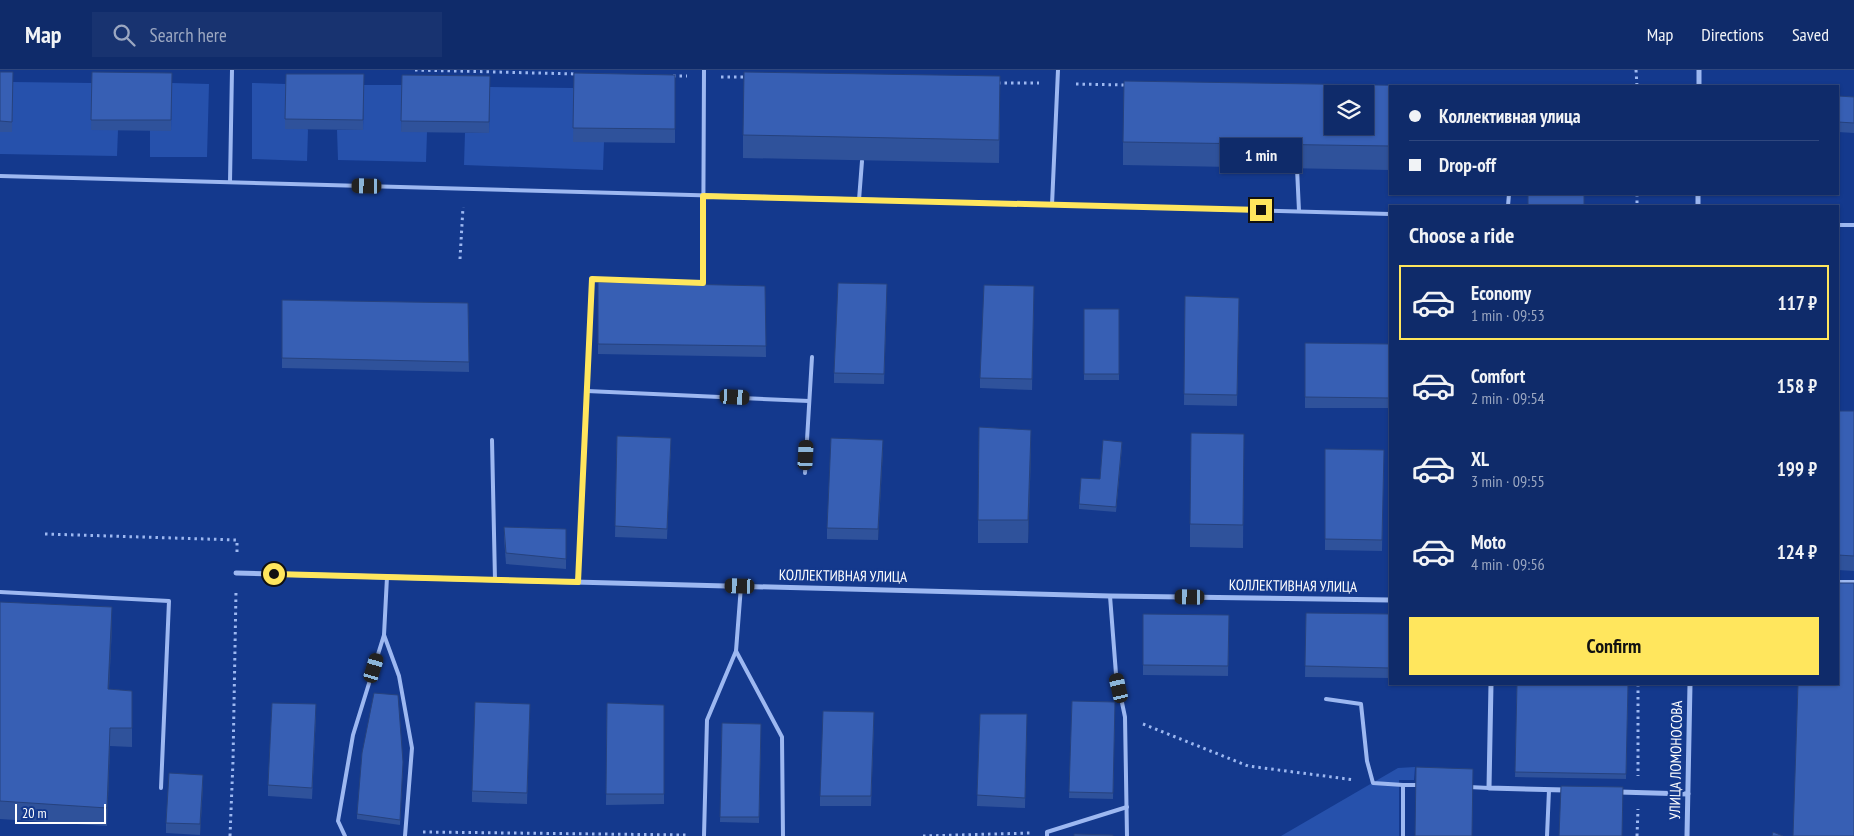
<!DOCTYPE html>
<meta charset="utf-8">
<style>
body{margin:0;font-family:"PT Sans Narrow",sans-serif;background:#183370;color:#f1f3f6;height:100vh;display:flex;flex-direction:column;font-size:19px;white-space:nowrap}
*{box-sizing:border-box;margin:0}
p{font-size:16px;color:#9ba7c1}
.icon{flex:none;width:28px;height:28px;fill:none;stroke:currentColor;stroke-width:2;stroke-linecap:round;stroke-linejoin:round}
.map{position:relative;flex:1;overflow:hidden}
.drawer{position:absolute;left:1389px;top:135px;width:450px;height:480px;display:flex;flex-direction:column;background:#0f2b6a;border-radius:0px;box-shadow:0 1px 4px #0004,0 0 0 1px #2f477e}
.drawer>*{flex:none}
.guide{position:absolute;left:1389px;top:15px;width:450px;height:110px;border-radius:0px;box-shadow:0 1px 4px #0004,0 0 0 1px #2f477e;display:grid;align-content:center;height:110px;padding:0 20px;background:#0f2b6a}
.buttons{position:absolute;left:1324px;top:15px;display:grid;gap:10px}
.buttons a{display:grid;place-items:center;width:50px;height:50px;border-radius:0px;background:#0f2b6a;box-shadow:0 1px 4px #0004,0 0 0 1px #2f477e;font-size:25px}
.scale{position:absolute;left:15px;bottom:12px;width:91px;box-sizing:border-box;padding-left:5px;border:2px solid #fff;border-top:0;font-size:14px;line-height:18px;white-space:nowrap;color:#fff;-webkit-text-stroke:4px #14398d;paint-order:stroke}
.end{position:absolute;width:22px;height:22px;margin:-11px;border:6px solid #ffe65d;background:#111;box-shadow:0 0 0 2px #111}
.from{border-radius:50%}
.bubble{position:absolute;height:35px;border-radius:0px;background:#0f2b6a;box-shadow:0 1px 4px #0004,0 0 0 1px #2f477e;font-size:16px;font-weight:800;line-height:35px;text-align:center}
.car{position:absolute;width:15px;height:30px;margin:-15px -8px;border-radius:6px;box-shadow:0 0 4px 1px #0007;background:linear-gradient(#222 24%,#8ab4d8 0 40%,#222 0 76%,#8ab4d8 0 86%,#222 0)}
.guide b{display:flex;align-items:center;gap:18px;height:48px;font-size:19px}
.guide b+b{border-top:1px solid #2f477e}
.guide i{width:12px;height:12px;background:#f1f3f6}
ul{padding:0;list-style:none}
li{display:flex;align-items:center;gap:15px;height:75px;margin:0 10px 8px;padding:0 10px;border:2px solid transparent;border-radius:0px}
li div{flex:1}
li b{display:block;font-size:19px}
li em{font-style:normal;font-weight:800}
li.selected{border-color:#ffe65d}
li>.icon{width:45px;height:45px;stroke-width:1.5}
h2{padding:0 20px;font-size:22px;line-height:60px}
.cta{display:flex;gap:10px;margin-top:auto;padding:10px 20px}
.cta a{flex:1;height:58px;border-radius:0px;background:#ffe65d;color:#111;font-size:20px;font-weight:800;line-height:58px;text-align:center}
header{display:flex;align-items:center;gap:30px;box-sizing:border-box;height:70px;padding:0 25px;background:#0f2b6a;border-bottom:1px solid #2f477e}
header strong{font-size:24px}
nav{display:flex;gap:28px;margin-inline-start:auto;font-size:18px}
.search{width:350px;height:45px;background:#183370;display:flex;align-items:center;gap:12px;box-sizing:border-box;padding:0 18px;border-radius:0px;color:#9ba7c1;font-size:19px}
.map>svg:first-child{display:block}
</style>
<header>
<strong>Map</strong>
<div class="search"><svg class="icon" aria-label="search" viewBox="0 0 24 24"><circle cx="10" cy="10" r="6"/><path d="M15 15l6 6"/></svg>Search here</div>
<nav><a>Map</a><a>Directions</a><a>Saved</a></nav>
</header>
<div class="map">
<svg width="1854" height="766" viewBox="0 0 1854 766">
<rect width="100%" height="100%" fill="#14398d"/>
<g fill="#2651ac">
<path d="M13,12l79,1 26,47 -1,26 -117,-2v-22z"/>
<path d="M172,13l37,1 -2,73h-57v-27h21z"/>
<path d="M252,13l34,1 22,46 -1,31 -55,-2z"/>
<path d="M364,15h38l-1,46 26,1 -1,30 -88,-2 -1,-30h26z"/>
<path d="M490,17l83,1 31,54 -1,28 -139,-5 1,-32h24z"/>
<path d="M1415,697l-1,13h-15v56h-118l117,-68z"/>
</g>
<g fill="none" stroke-linecap="round" stroke-linejoin="round">
<g stroke="#9db8f1" stroke-width="3" stroke-dasharray="2.5 4" stroke-linecap="butt">
<path d="M415,0l162,4"/>
<path d="M1636,0l1,16"/>
<path d="M673,6h14"/>
<path d="M721,7h26"/>
<path d="M998,13h41"/>
<path d="M1076,14l51,1"/>
<path d="M1637,124v12"/>
<path d="M460,189l3,-52"/>
<path d="M45,464l192,6v15"/>
<path d="M1638,614v92"/>
<path d="M1143,654l105,42 107,14"/>
<path d="M423,762l264,3"/>
<path d="M230,766l3,-75 3,-170"/>
<path d="M923,766l107,-3"/>
<path d="M1637,766l1,-27"/>
</g>
<g stroke="#9db8f1" stroke-width="4">
<path d="M1297,98l2,43"/>
<path d="M0,106l1390,38"/>
<path d="M230,112l2,-112"/>
<path d="M859,130l3,-39"/>
<path d="M1052,135l6,-135"/>
<path d="M1508,136l1,-12"/>
<path d="M1838,155h16"/>
<path d="M587,321l222,10"/>
<path d="M492,370l3,140"/>
<path d="M805,403l7,-116"/>
<path d="M387,507l-3,58 15,41 13,72 -7,88"/>
<path d="M578,512l14,-303 111,4 1,-213"/>
<path d="M1838,512h16"/>
<path d="M0,522l169,9 -8,187"/>
<path d="M1110,526l6,78 9,43 2,119"/>
<path d="M736,581l46,86 1,99"/>
<path d="M1326,629l35,5 6,57 6,22 30,2"/>
<path d="M1469,717l20,1"/>
<path d="M345,766l-7,-15 15,-86 31,-100"/>
<path d="M704,766l3,-116 29,-69 5,-65"/>
<path d="M1047,766v-4l80,-25"/>
<path d="M1403,766v-51h17"/>
<path d="M1547,766l2,-46"/>
</g>
<g stroke="#9db8f1" stroke-width="5">
<path d="M1699,0v16"/>
<path d="M1698,136v-12"/>
<path d="M236,503l874,23 280,4"/>
<path d="M1491,614l-2,104 76,2"/>
<path d="M1619,722l69,2"/>
<path d="M1687,766l3,-152"/>
</g>
</g>
<g fill="#2f529b">
<path d="M0,2h13l-1,60h-12z"/>
<path d="M92,2l80,1 -1,58 -80,-1z"/>
<path d="M574,3l101,2v68l-102,-1z"/>
<path d="M364,4l-1,56 -78,-1v-10z"/>
<path d="M402,5l88,1 -1,57 -88,-1z"/>
<path d="M1390,16v84l-267,-5v-23z"/>
<path d="M1838,26l16,1v36l-16,-1z"/>
<path d="M1000,30l-1,63 -256,-5v-23z"/>
<path d="M598,212l167,4 1,71 -168,-3z"/>
<path d="M1034,216l-2,104 -52,-2v-10z"/>
<path d="M887,225l-3,89 -50,-1v-10z"/>
<path d="M1185,226l54,2 -2,108 -53,-1z"/>
<path d="M282,230l186,3 1,69 -187,-4z"/>
<rect x="1084" y="239" width="35" height="71"/>
<path d="M1305,273l85,1v64h-85z"/>
<path d="M1838,341h16v160l-16,-1z"/>
<path d="M1244,364l-1,114 -53,-1v-23z"/>
<path d="M617,366l54,2 -4,101 -52,-2z"/>
<path d="M1122,377l-6,65 -37,-3v-5l21,-25z"/>
<path d="M1325,379l59,1 -2,101 -57,-1z"/>
<path d="M883,380l-5,90 -51,-1v-11z"/>
<path d="M1031,383l-3,90h-50v-23z"/>
<path d="M504,457l62,2v40l-60,-5 -2,-26z"/>
<path d="M0,532l112,24 -3,63 23,2v56l-22,-1 -3,80 -107,-7z"/>
<path d="M1306,543l84,1v64l-85,-1z"/>
<path d="M1143,544l86,1 -1,61 -85,-1z"/>
<path d="M1517,614h111l-2,95 -111,-2z"/>
<path d="M1072,631l43,1 -2,97 -44,-1z"/>
<path d="M607,633l57,2v99l-58,1z"/>
<path d="M530,634l-3,100 -55,-2v-11z"/>
<path d="M980,644h47l-2,94 -48,-2z"/>
<path d="M316,645l-4,84 -44,-3v-11z"/>
<path d="M874,652l-3,84h-51v-10z"/>
<path d="M722,653l39,1 -2,99 -39,-1z"/>
<path d="M403,692l-3,63 -43,-6v-5z"/>
<path d="M203,716l-3,49 -34,-2v-10z"/>
</g>
<g fill="#26427e">
<path d="M1031,360v23l-3,90v-23z"/>
<path d="M883,370v10l-5,90v-11z"/>
<path d="M112,537v19l-4,81v-18z"/>
<path d="M110,658v18l-3,80v-18z"/>
<path d="M203,705v11l-3,49v-11z"/>
</g>
<g fill="#375fb4" stroke="#26427e" fill-rule="evenodd">
<path d="M0,2h13l-1,50 -12,-1z"/>
<path d="M92,2l80,1 -1,47h-80z"/>
<path d="M744,2l256,4 -1,64 -256,-5z"/>
<path d="M574,3l101,2v54l-102,-1z"/>
<path d="M286,4h78l-1,46 -78,-1z"/>
<path d="M402,5l88,1 -1,46 -88,-1z"/>
<path d="M1124,11l316,5h-50v60l-267,-4zM1332,24h33v32h-33z"/>
<path d="M1838,26l16,1v26l-16,-1z"/>
<rect x="1528" y="124" width="56" height="12"/>
<path d="M598,212l167,4 1,60 -168,-2z"/>
<path d="M838,213l49,1 -3,90 -50,-1z"/>
<path d="M984,215l50,1 -2,93 -52,-1z"/>
<path d="M1185,226l54,2 -2,97 -53,-1z"/>
<path d="M282,230l186,3 1,59 -187,-4z"/>
<rect x="1084" y="239" width="35" height="65"/>
<path d="M1305,273l85,1v54l-85,-1z"/>
<path d="M1838,341h16v145l-16,-1z"/>
<path d="M979,357l52,3 -3,90h-50z"/>
<path d="M1191,363l53,1 -1,91 -53,-1z"/>
<path d="M617,366l54,2 -4,91 -52,-3z"/>
<path d="M831,368l52,2 -5,89 -51,-1z"/>
<path d="M1103,370l19,2 -6,65 -37,-3 2,-26 19,1z"/>
<path d="M1325,379l59,1 -2,90 -57,-1z"/>
<path d="M504,457l62,2v30l-60,-6z"/>
<path d="M1838,513h16v253h-61l5,-152h40z"/>
<path d="M0,532l112,5 -4,82 24,2v37h-22l-3,80 -107,-7z"/>
<path d="M1306,543l84,1v54l-85,-2z"/>
<path d="M1143,544l86,1 -1,51 -85,-1z"/>
<path d="M1517,614h111l-2,90 -111,-2z"/>
<path d="M374,623l24,2 5,67 -3,58 -43,-6 5,-61z"/>
<path d="M1072,631l43,1 -2,91 -44,-1z"/>
<path d="M475,632l55,2 -3,89 -55,-2z"/>
<path d="M272,633l44,1 -4,84 -44,-3z"/>
<path d="M607,633l57,2v89h-58z"/>
<path d="M823,641l51,1 -3,84h-51z"/>
<path d="M980,644h47l-2,84 -48,-3z"/>
<path d="M722,653l39,1 -2,93h-39z"/>
<path d="M1416,697l57,2 -1,67h-57z"/>
<path d="M169,703l34,2 -3,49 -34,-1z"/>
<path d="M1561,716l62,1 -1,49h-63z"/>
<path d="M1773,762l10,4h-11z"/>
<path d="M1074,764l39,1v1h-39z"/>
</g>
<g fill="none" stroke-linecap="round" stroke-linejoin="round">
<path stroke="#ffe65d" stroke-width="6" d="M274,504l304,8 14,-303 111,4v-87l558,14"/>
</g>
<g text-anchor="middle" stroke-width="4.5" stroke-linejoin="round" paint-order="stroke">
<g font-size="15" fill="#fff" stroke="#14398d">
<text transform="translate(843 506) rotate(1)" y="5">КОЛЛЕКТИВНАЯ УЛИЦА</text>
<text transform="translate(1293 516) rotate(1)" y="5">КОЛЛЕКТИВНАЯ УЛИЦА</text>
<text transform="translate(1676 690) rotate(-89)" y="5">УЛИЦА ЛОМОНОСОВА</text>
</g>
</g>
</svg>
<div class="buttons">
<a><svg class="icon" aria-label="layers" viewBox="0 0 24 24"><path d="M12 4l9 5-9 5-9-5zM3 14l9 5 9-5"/></svg></a>
</div>
<div class="scale">20 m</div>
<i class="end from" style="left:274px;top:504px"></i>
<i class="end" style="left:1261px;top:140px"></i>
<div class="bubble" style="left:1220px;top:68px;width:82px">1 min</div>
<i class="car" style="left:367px;top:116px;rotate:271deg"></i>
<i class="car" style="left:735px;top:327px;rotate:93deg"></i>
<i class="car" style="left:806px;top:385px;rotate:3deg"></i>
<i class="car" style="left:740px;top:516px;rotate:272deg"></i>
<i class="car" style="left:1190px;top:527px;rotate:271deg"></i>
<i class="car" style="left:374px;top:598px;rotate:17deg"></i>
<i class="car" style="left:1119px;top:618px;rotate:347deg"></i>
<div class="guide">
<b><i class="from"></i>Коллективная улица</b>
<b><i></i>Drop-off</b>
</div>
<section class="drawer">
<h2>Choose a ride</h2>
<ul>
<li class="selected"><svg class="icon" aria-label="car" viewBox="0 0 24 24"><path d="M5 17H2v-5l4-1 3-4h7l3 4 3 1v5h-3M9 17h6M6 11h13"/><circle cx="7" cy="17" r="2"/><circle cx="17" cy="17" r="2"/></svg><div><b>Economy</b><p>1 min · 09:53</p></div><em>117 ₽</em></li>
<li><svg class="icon" aria-label="car" viewBox="0 0 24 24"><path d="M5 17H2v-5l4-1 3-4h7l3 4 3 1v5h-3M9 17h6M6 11h13"/><circle cx="7" cy="17" r="2"/><circle cx="17" cy="17" r="2"/></svg><div><b>Comfort</b><p>2 min · 09:54</p></div><em>158 ₽</em></li>
<li><svg class="icon" aria-label="car" viewBox="0 0 24 24"><path d="M5 17H2v-5l4-1 3-4h7l3 4 3 1v5h-3M9 17h6M6 11h13"/><circle cx="7" cy="17" r="2"/><circle cx="17" cy="17" r="2"/></svg><div><b>XL</b><p>3 min · 09:55</p></div><em>199 ₽</em></li>
<li><svg class="icon" aria-label="car" viewBox="0 0 24 24"><path d="M5 17H2v-5l4-1 3-4h7l3 4 3 1v5h-3M9 17h6M6 11h13"/><circle cx="7" cy="17" r="2"/><circle cx="17" cy="17" r="2"/></svg><div><b>Moto</b><p>4 min · 09:56</p></div><em>124 ₽</em></li>
</ul>
<div class="cta"><a>Confirm</a></div>
</section>
</div>
